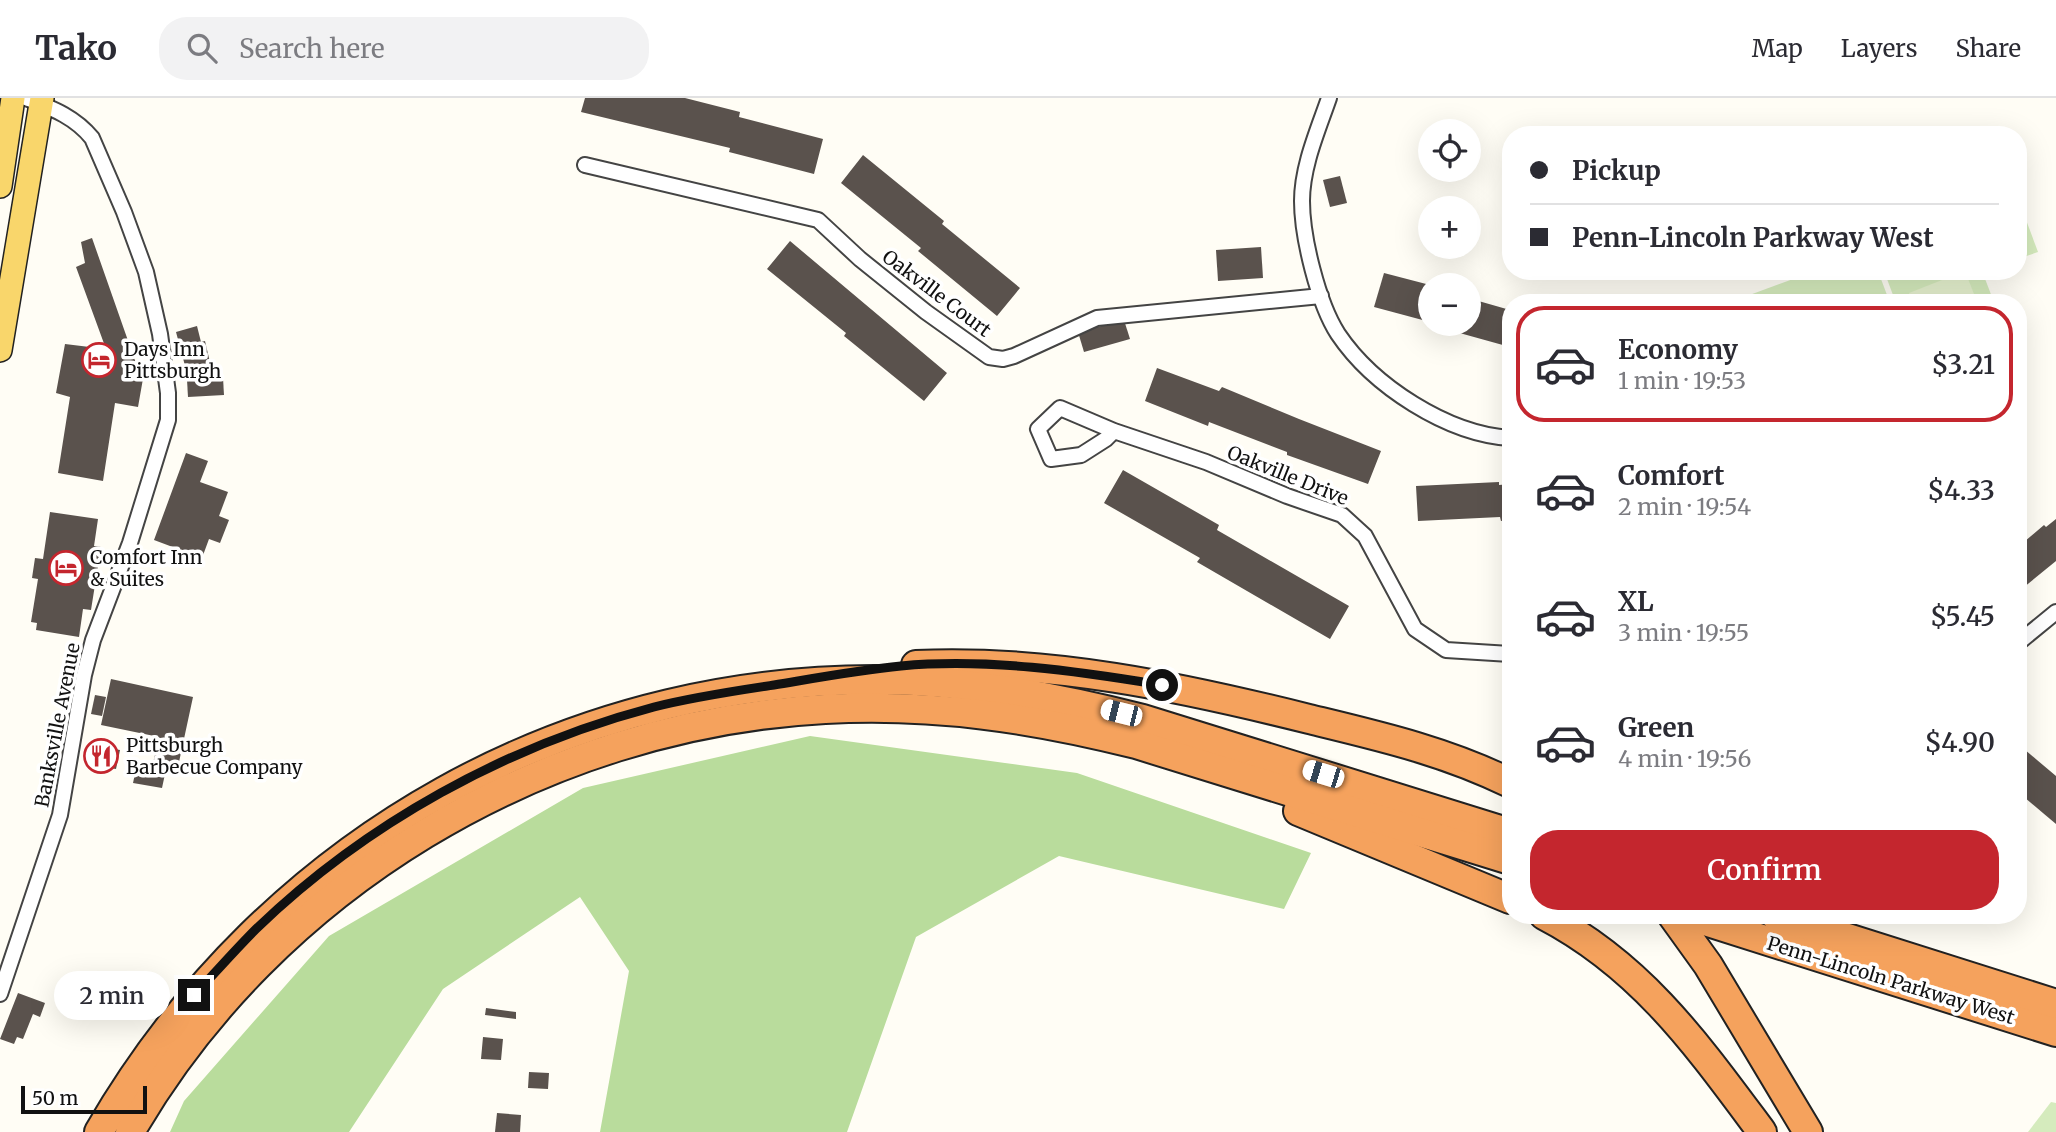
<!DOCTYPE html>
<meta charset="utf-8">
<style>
body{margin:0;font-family:Merriweather,serif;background:#f2f2f3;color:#2b2b33;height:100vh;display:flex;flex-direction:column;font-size:26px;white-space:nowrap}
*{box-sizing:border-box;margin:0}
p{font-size:23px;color:#7c7c81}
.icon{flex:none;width:38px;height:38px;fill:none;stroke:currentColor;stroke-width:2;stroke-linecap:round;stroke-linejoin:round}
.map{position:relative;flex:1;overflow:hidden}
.panel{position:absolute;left:1502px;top:196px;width:525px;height:630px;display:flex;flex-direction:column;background:#fff;border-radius:28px;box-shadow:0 7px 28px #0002}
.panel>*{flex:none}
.top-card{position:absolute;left:1502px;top:28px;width:525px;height:154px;border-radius:28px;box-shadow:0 7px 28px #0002;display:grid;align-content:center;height:154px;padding:0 28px;background:#fff}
.controls{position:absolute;left:1418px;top:21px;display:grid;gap:14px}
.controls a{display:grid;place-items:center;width:63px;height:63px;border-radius:50%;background:#fff;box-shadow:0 7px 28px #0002;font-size:35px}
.scale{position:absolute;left:21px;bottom:18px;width:126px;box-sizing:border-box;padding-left:7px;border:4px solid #111;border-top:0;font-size:19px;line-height:24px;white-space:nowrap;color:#111;-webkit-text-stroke:5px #fff;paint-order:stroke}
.end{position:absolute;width:32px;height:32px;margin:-16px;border:9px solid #111;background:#fff;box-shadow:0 0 0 4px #fff}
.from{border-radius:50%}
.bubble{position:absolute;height:49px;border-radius:24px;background:#fff;box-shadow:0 7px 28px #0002;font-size:23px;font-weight:600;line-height:49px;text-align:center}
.car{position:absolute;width:21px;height:42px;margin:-21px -10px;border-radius:9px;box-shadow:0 0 5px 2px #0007;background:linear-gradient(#fff 24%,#345 0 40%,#fff 0 76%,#345 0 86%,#fff 0)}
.top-card b{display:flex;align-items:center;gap:24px;height:66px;font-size:26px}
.top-card b+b{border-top:2px solid #e1e1e2}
.top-card i{width:18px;height:18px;background:#2b2b33}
ul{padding:12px 0 0;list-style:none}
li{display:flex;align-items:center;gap:21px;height:116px;margin:0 14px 10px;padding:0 14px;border:4px solid transparent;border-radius:28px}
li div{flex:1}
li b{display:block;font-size:26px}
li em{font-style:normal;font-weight:600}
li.current{border-color:#c4262e}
li>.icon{width:63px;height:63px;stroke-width:1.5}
.action{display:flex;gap:14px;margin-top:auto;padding:14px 28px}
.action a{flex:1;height:80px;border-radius:28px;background:#c4262e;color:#fff;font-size:28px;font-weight:600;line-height:80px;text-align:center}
header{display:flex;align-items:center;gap:42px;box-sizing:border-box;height:98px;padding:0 35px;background:#fff;border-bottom:2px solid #e1e1e2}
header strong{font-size:33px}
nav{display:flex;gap:38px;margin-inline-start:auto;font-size:24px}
.search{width:490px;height:63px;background:#f2f2f3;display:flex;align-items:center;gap:18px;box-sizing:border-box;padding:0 24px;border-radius:28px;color:#7c7c81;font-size:26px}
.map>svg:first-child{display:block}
</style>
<header>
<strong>Tako</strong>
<div class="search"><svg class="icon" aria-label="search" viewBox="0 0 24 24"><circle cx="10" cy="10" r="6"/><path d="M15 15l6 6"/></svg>Search here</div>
<nav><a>Map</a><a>Layers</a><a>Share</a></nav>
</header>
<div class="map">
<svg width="2056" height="1034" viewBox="0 0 2056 1034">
<rect width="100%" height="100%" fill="#fffdf5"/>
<g fill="#d5ebbd">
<path d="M2019,103l19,51 -20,7v-57z"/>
<path d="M1815,173h63l12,32h-153l-1,-3z"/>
<path d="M1884,173h98l10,26 -15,6h-81z"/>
<path d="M2051,1004l5,1v29h-28z"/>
</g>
<path fill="#b9dc9c" d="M810,638l267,37 234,80 -27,56 -225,-53 -143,81 -69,195h-247l29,-161 -49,-74 -137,92 -94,143h-179l14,-31 145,-165 254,-148z"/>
<path fill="#e6f2cf" d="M1965,173l9,23 -23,9h-38l-4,-10z"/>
<g fill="#5a524d">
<path d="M585,0h100l55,14 -1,5 84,22 -9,35 -85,-22 1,-4 -149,-36z"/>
<path d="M863,57l81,66 -2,3 78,64 -23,28 -79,-65 3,-3 -80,-65z"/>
<path d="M1340,78l7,27 -17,4 -7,-27z"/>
<path d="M92,140l47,134 5,1 -6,34 -23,-4 -12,78 -45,-8 12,-76 -14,-4 9,-49 41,5 -30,-82 9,-4 -4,-21z"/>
<path d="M790,143l157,132 -23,28 -80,-65 2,-3 -79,-64z"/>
<path d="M1261,149l2,31 -45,3 -2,-31z"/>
<path d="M1384,175l46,12v37l-56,-15z"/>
<path d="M1468,200l42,12v37l-72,-20v-3h30z"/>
<path d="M1124,222l6,19 -46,13 -6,-20z"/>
<path d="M197,228l4,16 4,-1 7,30 -24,6 -12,-45z"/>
<path d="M1157,270l62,23 3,-4 77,32 82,32 -13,33 -81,-29v-3l-78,-30 -1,4 -63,-25z"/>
<path d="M223,280l1,17 -36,2 -1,-17z"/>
<path d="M186,355l22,8 -8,21 28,10 -9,24 10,4 -9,23 -11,-4 -7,19 -48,-18z"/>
<path d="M1123,372l96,55 -2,5 132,76 -19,33 -133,-77 3,-4 -96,-55z"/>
<path d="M1499,384v3l11,-1v36l-9,1 -1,-4 -82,4 -2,-35z"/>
<path d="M50,414l48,7 -4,27 7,1 -10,63 -8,-1 -4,28 -43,-7 1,-7 -6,-1 7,-43 -6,-1 3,-20 8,1z"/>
<path d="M2056,421v42l-38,31v-45l26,-22 2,2z"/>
<path d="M111,581l82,18 -17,79 -11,-2 -3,14 -29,-5 3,-14 15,3 8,-35 -58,-12z"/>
<path d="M95,597l11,2 -4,19 -11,-2z"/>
<path d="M2018,646l38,32v48l-38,-32z"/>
<path d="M96,648l24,4 -4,19 -24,-4z"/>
<path d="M18,895l27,10 -5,14 -7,-3 -10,25 -6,-2 -3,7 -14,-5z"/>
<path d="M486,910l30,4v7l-31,-4z"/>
<path d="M483,939l20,2 -2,21 -20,-1z"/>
<path d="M529,974l20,1 -1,16 -20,-1z"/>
<path d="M497,1015l24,2 -1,17h-25z"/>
</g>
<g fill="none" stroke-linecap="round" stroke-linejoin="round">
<g stroke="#444" stroke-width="18">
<g id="minor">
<path d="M1329,0c-11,32 -27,68 -27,103 0,36 16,102 36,133 35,52 109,100 172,104"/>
<path d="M585,67l233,55 42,39 66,53 63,45 14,2 11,-3 83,-38 224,-22"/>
<path d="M1114,333l-8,8 -25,16 -30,4 -13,-30 22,-21 54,23 92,31 81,34 55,19 23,21 50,93 31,21 64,4"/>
<path d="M2018,545l38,-31"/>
<path d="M0,896l60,-179 24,-140 9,-35 37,-97 38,-123v-27l-8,-59 -14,-62 -22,-60 -32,-74c-18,-22 -41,-30 -66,-40"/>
</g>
</g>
<g stroke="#222" stroke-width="26">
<g id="primary">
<path d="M0,88l13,-88"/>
<path d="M0,252l42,-252"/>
</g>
</g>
<g stroke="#222" stroke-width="32">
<g id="motorway">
<path d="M916,567c133,-6 265,22 393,54 70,17 136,32 201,64"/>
<path d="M1298,713l212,88"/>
<path d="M1544,817c98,51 154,131 218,217"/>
<path d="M1672,817l36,50 100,167"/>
<path d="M1686,817l370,117"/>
<path d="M1775,817l281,89"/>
<path d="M99,1034c169,-292 478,-466 816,-451 78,4 153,19 228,38l367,114"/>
<path d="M130,1034c142,-246 412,-408 695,-423 107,-6 208,9 311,35l374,116"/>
</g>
</g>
<use href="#minor" stroke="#fff" stroke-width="14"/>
<use href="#primary" stroke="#f9d66b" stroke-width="23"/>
<use href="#motorway" stroke="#f5a25d" stroke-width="28"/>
</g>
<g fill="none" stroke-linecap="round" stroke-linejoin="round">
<path stroke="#111" stroke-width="9" d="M194,897c21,-22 41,-45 62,-66 110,-106 250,-183 398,-222 39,-10 80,-16 120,-22 42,-7 85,-15 127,-19 86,-8 176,5 261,19"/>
</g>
<defs>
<g id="hotel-ring" transform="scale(1.75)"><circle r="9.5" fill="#fff" stroke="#c4262e" stroke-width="1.5"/><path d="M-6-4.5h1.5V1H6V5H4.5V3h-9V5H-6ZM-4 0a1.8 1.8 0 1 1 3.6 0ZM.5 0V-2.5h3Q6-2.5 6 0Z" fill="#c4262e"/></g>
<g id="restaurant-ring" transform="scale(1.75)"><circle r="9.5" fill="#fff" stroke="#c4262e" stroke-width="1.5"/><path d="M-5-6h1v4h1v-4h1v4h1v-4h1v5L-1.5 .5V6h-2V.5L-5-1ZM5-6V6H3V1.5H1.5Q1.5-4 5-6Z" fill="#c4262e"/></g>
</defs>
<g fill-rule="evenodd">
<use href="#hotel-ring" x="99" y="262"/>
<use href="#hotel-ring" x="66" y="470"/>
<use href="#restaurant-ring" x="101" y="658"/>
</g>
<g text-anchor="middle" stroke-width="7" stroke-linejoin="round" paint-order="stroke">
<g font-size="19" fill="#111" stroke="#fff">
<text transform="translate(937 195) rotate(37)" y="7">Oakville Court</text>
<text transform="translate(1288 377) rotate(22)" y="7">Oakville Drive</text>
<text transform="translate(57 627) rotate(-79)" y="7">Banksville Avenue</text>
<text transform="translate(1891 882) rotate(17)" y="7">Penn-Lincoln Parkway West</text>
</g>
<g font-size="19" fill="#111" stroke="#fff" text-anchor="start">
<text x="124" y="258">Days Inn<tspan x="124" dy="22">Pittsburgh</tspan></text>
<text x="90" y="466">Comfort Inn<tspan x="90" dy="22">&amp; Suites</tspan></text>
<text x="126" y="654">Pittsburgh<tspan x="126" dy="22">Barbecue Company</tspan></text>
</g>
</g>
</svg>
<div class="controls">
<a><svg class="icon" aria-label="locate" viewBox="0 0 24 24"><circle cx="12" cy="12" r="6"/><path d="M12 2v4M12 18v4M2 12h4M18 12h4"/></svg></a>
<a>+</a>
<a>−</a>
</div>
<div class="scale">50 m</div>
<i class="end from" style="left:1162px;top:587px"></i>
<i class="end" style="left:194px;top:897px"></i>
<div class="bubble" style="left:54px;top:873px;width:116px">2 min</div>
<i class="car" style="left:1121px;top:615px;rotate:284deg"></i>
<i class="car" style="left:1323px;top:676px;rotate:287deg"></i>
<div class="top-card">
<b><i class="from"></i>Pickup</b>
<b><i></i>Penn-Lincoln Parkway West</b>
</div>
<section class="panel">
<ul>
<li class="current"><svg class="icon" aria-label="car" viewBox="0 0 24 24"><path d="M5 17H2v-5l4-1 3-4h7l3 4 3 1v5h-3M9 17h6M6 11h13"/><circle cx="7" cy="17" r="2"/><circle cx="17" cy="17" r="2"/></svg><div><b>Economy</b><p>1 min · 19:53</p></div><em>$3.21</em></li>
<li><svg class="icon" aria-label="car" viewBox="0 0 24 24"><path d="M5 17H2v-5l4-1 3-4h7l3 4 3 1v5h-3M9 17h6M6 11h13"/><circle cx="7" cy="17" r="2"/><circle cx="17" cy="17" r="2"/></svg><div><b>Comfort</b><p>2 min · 19:54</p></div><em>$4.33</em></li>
<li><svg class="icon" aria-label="car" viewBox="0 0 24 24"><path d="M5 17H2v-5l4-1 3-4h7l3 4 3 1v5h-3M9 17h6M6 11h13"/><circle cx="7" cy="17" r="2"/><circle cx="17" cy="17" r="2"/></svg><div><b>XL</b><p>3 min · 19:55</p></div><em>$5.45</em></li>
<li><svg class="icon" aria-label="car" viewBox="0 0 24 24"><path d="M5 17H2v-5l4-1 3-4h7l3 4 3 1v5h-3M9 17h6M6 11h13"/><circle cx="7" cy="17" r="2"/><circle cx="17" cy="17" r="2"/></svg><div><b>Green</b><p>4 min · 19:56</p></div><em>$4.90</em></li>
</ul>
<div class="action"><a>Confirm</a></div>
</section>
</div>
